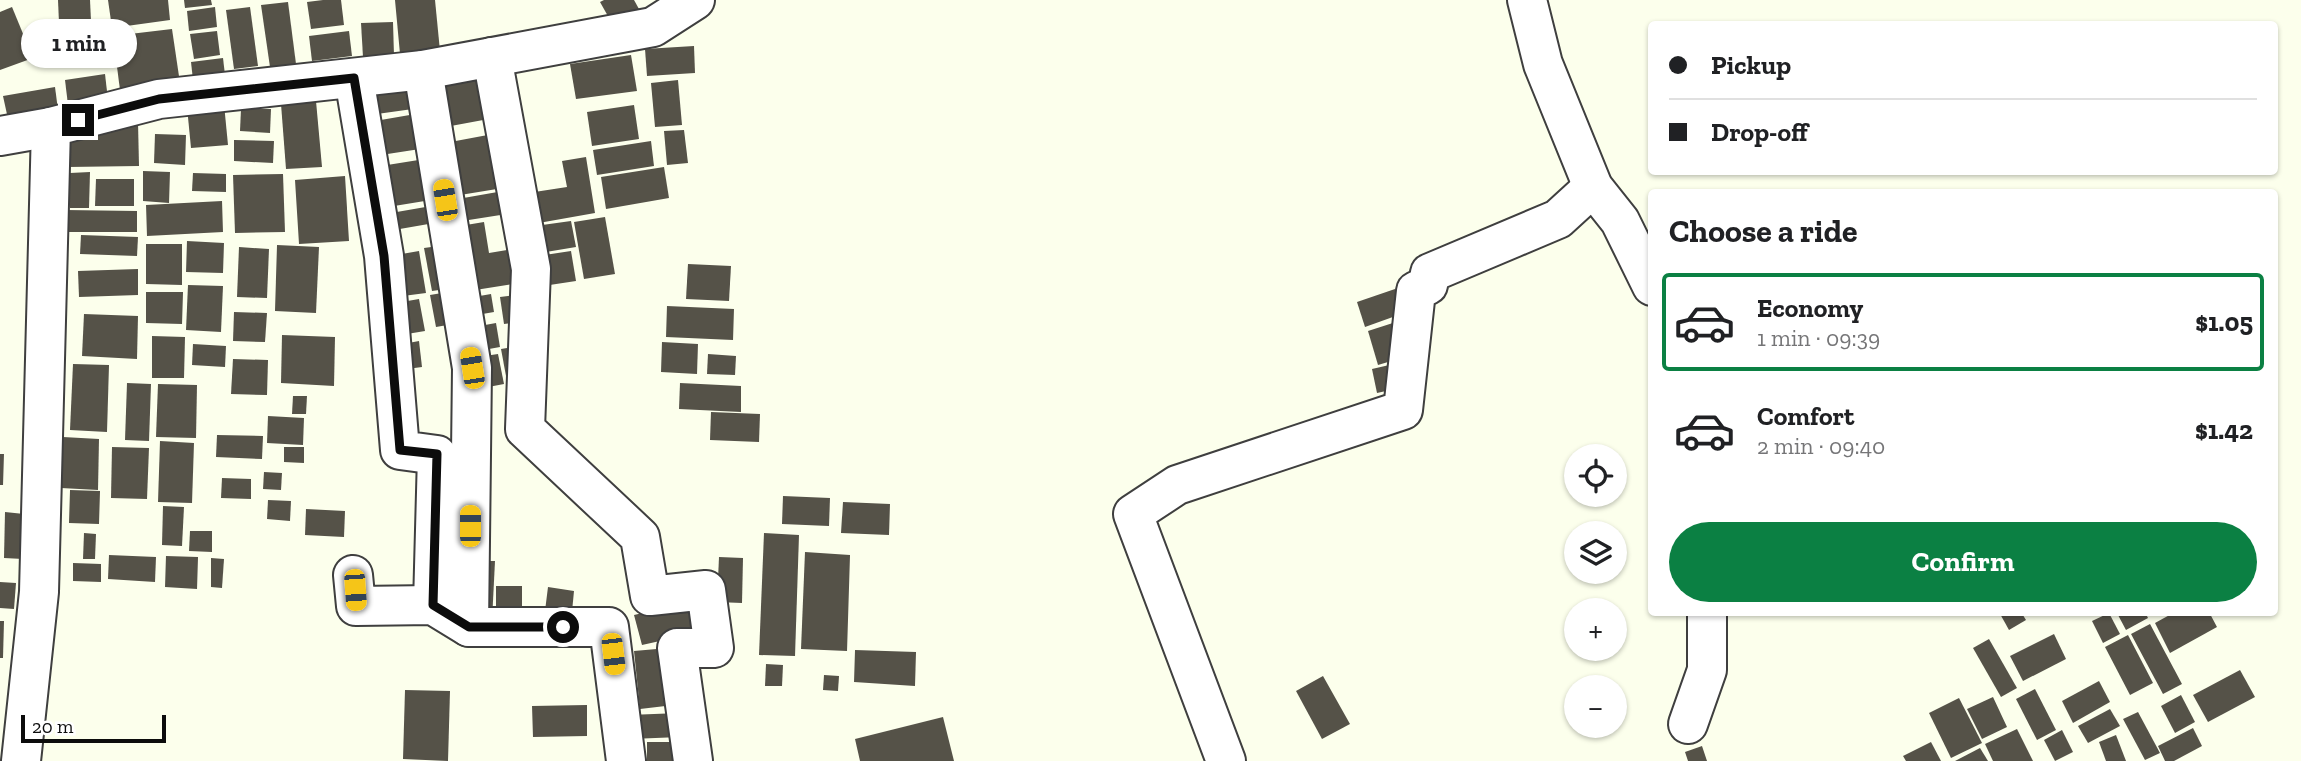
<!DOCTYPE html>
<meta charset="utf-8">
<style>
body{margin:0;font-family:"Zilla Slab",serif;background:#f6f6f6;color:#202124;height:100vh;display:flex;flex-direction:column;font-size:26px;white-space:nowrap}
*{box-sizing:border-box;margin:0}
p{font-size:23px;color:#757577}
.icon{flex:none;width:38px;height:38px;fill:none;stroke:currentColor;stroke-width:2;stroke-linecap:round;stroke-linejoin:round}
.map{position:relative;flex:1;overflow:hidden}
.sheet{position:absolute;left:1648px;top:189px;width:630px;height:427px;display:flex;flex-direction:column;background:#fff;border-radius:7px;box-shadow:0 2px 5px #0004}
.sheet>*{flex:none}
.guide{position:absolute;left:1648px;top:21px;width:630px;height:154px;border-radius:7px;box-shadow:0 2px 5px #0004;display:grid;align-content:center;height:154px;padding:0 21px;background:#fff}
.controls{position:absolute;left:1564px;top:444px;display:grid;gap:14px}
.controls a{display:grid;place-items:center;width:63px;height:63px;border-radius:50%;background:#fff;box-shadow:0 2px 5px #0004;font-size:35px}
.scale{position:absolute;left:21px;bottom:18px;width:145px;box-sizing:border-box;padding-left:7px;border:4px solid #0c0c0c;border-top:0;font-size:19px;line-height:24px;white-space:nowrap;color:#0c0c0c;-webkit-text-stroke:5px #fff;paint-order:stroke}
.end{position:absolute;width:32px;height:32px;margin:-16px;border:9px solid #0c0c0c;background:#fff;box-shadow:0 0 0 4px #fff}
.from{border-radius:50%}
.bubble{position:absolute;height:49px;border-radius:24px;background:#fff;box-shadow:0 2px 5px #0004;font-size:23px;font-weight:800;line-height:49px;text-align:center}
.car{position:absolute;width:21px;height:42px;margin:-21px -10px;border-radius:9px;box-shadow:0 0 5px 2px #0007;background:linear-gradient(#f5c518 24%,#345 0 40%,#f5c518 0 76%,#345 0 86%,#f5c518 0)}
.guide b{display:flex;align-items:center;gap:24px;height:66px;font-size:26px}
.guide b+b{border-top:2px solid #e0e0e0}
.guide i{width:18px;height:18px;background:#202124}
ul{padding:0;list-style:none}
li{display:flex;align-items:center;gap:21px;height:98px;margin:0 14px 10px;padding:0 7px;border:4px solid transparent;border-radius:7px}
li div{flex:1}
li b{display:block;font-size:26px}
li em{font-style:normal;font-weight:800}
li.active{border-color:#0b8043}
li>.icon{width:63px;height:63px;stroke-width:1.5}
h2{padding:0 21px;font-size:32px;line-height:84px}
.primary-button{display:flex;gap:14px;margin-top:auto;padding:14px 21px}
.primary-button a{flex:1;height:80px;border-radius:42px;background:#0b8043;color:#fff;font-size:28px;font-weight:800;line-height:80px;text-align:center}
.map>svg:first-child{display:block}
</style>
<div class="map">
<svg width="2301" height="761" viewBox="0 0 2301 761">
<rect width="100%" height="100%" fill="#fcffec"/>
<g fill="#555248">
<path d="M58,0h32l1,21 -32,2z"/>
<path d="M108,0h60l2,20 -58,8z"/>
<path d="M184,0h27l1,5 -27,3z"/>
<path d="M323,0h18l3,25 -33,4 -4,-27z"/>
<path d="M395,0h40l5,51 -40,3z"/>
<path d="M604,0h30l5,9 -26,16 -13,-23z"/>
<path d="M288,2l8,62 -26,3 -9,-62z"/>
<path d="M12,7l21,51 -33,12v-58z"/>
<path d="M215,7l2,20 -28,4 -2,-20z"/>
<path d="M250,7l8,59 -24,3 -8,-59z"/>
<path d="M393,22l1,34 -31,1 -2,-34z"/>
<path d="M172,29l8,54 -60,7 -7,-54z"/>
<path d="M217,31l3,24 -26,4 -4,-25z"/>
<path d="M349,31l3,25 -40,5 -3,-25z"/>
<path d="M694,46l1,27 -48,3 -2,-27z"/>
<path d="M631,55l6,36 -61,8 -6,-35z"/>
<path d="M223,58l2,17 -32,5 -2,-18z"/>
<path d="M105,74l3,26 -40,5 -3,-25z"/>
<path d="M487,77l7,41 -54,10 -7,-42z"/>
<path d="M678,80l4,45 -27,2 -4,-44z"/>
<path d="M423,82l4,25 -50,7 -5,-24z"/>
<path d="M55,87l3,23 -50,9 -5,-23z"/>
<path d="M316,101l6,66 -36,2 -5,-65z"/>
<path d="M224,104l4,41 -37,3 -4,-41z"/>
<path d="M634,105l5,34 -47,7 -5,-34z"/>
<path d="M241,109h30l-1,24 -30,-2z"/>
<path d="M427,112l6,35 -52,8 -6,-34z"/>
<path d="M138,122l1,44 -71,1 -1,-43z"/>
<path d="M684,130l4,33 -21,2 -3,-34z"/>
<path d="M155,134l31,1 -1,30 -31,-2z"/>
<path d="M493,134l10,54 -49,8 -9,-53z"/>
<path d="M234,140l40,1 -1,22 -39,-2z"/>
<path d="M651,141l3,25 -57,9 -4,-25z"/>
<path d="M586,157l9,56 -62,11 -5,-31 39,-6 -5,-26z"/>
<path d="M431,158l6,41 -49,8 -7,-41z"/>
<path d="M664,167l5,31 -63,11 -5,-32z"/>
<path d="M143,171l27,1 -1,31 -26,-2z"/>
<path d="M90,172l-1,36h-19v-35z"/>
<path d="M193,173l33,1v18l-34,-1z"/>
<path d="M283,174l2,58 -50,1 -2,-58z"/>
<path d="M345,176l4,65 -50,3 -4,-64z"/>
<path d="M96,179h38v27h-39z"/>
<path d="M509,190l4,23 -57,9 -4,-22z"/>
<path d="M222,201l1,31 -76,4 -1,-31z"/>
<path d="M437,205l3,17 -46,8 -3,-17z"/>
<path d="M65,210l72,1v21h-72z"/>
<path d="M605,217l10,57 -31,5 -10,-57z"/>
<path d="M571,221l5,26 -36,6 -5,-27z"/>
<path d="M484,222l5,31 30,-5 6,34 -56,9 -15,-64z"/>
<path d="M81,235l57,2 -1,19 -57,-2z"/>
<path d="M187,241l37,2 -1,30 -37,-1z"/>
<path d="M146,244h36v41l-36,-1z"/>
<path d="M277,245l42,2 -3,66 -41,-2z"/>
<path d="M446,245l7,43 -21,3 -8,-43z"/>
<path d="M239,247l30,2 -2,49 -30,-1z"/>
<path d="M419,251l7,42 -23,3 -7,-41z"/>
<path d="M571,251l5,30 -33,5 -5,-30z"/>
<path d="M688,264l43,2 -2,35 -43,-2z"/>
<path d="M138,269v26l-59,2 -1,-26z"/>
<path d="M188,285l35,1 -2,46 -35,-2z"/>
<path d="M1395,289l9,24 -39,14 -8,-25z"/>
<path d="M454,291l5,32 -23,4 -6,-32z"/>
<path d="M146,292h37l-1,32 -36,-1z"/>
<path d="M491,294l3,18 -23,4 -3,-18z"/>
<path d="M522,294l5,27 -23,3 -4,-27z"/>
<path d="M419,299l6,32 -24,4 -5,-32z"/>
<path d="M667,306l67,3 -1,31 -67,-3z"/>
<path d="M234,312l33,1 -2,29 -32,-1z"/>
<path d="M84,314l54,2 -1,43 -55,-3z"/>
<path d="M1396,322l12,34 -30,9 -10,-34z"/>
<path d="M496,323l4,24 -22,4 -4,-24z"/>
<path d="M282,335l53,2 -1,49 -53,-3z"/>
<path d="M152,336l33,1 -1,41h-32z"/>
<path d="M419,341l3,26 -15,2 -4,-25z"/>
<path d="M662,342l36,2 -1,30 -36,-2z"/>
<path d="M193,344l33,2 -1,21 -33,-2z"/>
<path d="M520,346l4,28 -18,2 -5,-27z"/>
<path d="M498,354l6,30 -21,4 -5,-31z"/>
<path d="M708,354l28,2 -1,19 -28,-1z"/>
<path d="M233,359l35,1 -1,35 -36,-1z"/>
<path d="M1398,363l6,24 -27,6 -5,-24z"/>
<path d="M73,364l36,1 -2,67 -37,-2z"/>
<path d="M127,383l24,1 -2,57 -24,-1z"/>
<path d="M680,383l61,3v26l-62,-3z"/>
<path d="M158,384l39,1 -1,53 -40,-1z"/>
<path d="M293,396h14l-1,18h-14z"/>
<path d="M711,412l49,2 -1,28 -49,-2z"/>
<path d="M268,416l36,2 -1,27 -36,-2z"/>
<path d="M217,435l46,1 -1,23 -46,-2z"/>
<path d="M63,437l36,2 -1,51 -37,-2z"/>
<path d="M160,441l34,2 -2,60 -34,-1z"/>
<path d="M112,447l37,1 -2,51 -36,-1z"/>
<path d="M284,447h20v16l-20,-1z"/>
<path d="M0,454h4l-1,31h-3z"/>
<path d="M264,472l18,1 -1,17 -18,-1z"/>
<path d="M222,478l29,1v20l-30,-1z"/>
<path d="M70,490l30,1 -1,33 -30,-1z"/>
<path d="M783,496l47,2 -1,28 -47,-2z"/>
<path d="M268,500l23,1 -1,20 -23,-2z"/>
<path d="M843,502l47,2 -1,31 -48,-2z"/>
<path d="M163,506l21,1 -2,39 -20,-1z"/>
<path d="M306,509l39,2 -1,26 -39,-2z"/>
<path d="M5,512l19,2 -1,45 -19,-1z"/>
<path d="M190,531h22v21l-23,-1z"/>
<path d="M84,533l12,1 -1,25h-12z"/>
<path d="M764,533l35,2 -4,121 -36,-1z"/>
<path d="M805,552l45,3 -3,96 -46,-2z"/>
<path d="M109,555l47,2 -1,25 -47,-3z"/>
<path d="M166,556l32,1 -1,32 -32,-2z"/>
<path d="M719,557l24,1 -1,45 -25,-1z"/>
<path d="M211,558l13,1 -2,29 -11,-1z"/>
<path d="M475,561h20l-3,60z"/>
<path d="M73,563l28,1v18l-28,-1z"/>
<path d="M0,582l16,1 -2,26 -14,-1z"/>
<path d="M496,586h26v32l-26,1z"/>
<path d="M548,587l26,4 -3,31 -27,-3z"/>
<path d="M689,602l7,31 -54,12 -8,-30z"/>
<path d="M1999,612h22l5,8 -17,10z"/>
<path d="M2123,612h22l3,6 -22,12 -8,-15z"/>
<path d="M2175,612h34l8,15 -47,26 -15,-30z"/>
<path d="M2109,613l11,21 -17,9 -11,-22z"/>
<path d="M0,621h4l-1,37h-3z"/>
<path d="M2150,624l32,60 -19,10 -32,-60z"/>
<path d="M2054,634l12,25 -43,22 -13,-25z"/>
<path d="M2128,635l25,48 -23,12 -25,-48z"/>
<path d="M1989,639l28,49 -16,9 -28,-49z"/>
<path d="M668,648l6,57 -34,4 -6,-58z"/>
<path d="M855,650l61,2 -1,34 -61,-4z"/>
<path d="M766,664l17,1 -1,21h-17z"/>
<path d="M2240,670l15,27 -47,25 -15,-27z"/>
<path d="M824,675l15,1 -1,15 -15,-1z"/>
<path d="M1323,676l27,48 -28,15 -26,-48z"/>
<path d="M2099,681l11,21 -37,21 -11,-22z"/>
<path d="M2035,689l21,41 -19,10 -21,-41z"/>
<path d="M405,690l45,1 -2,70 -45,-2z"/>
<path d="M2181,695l14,27 -20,11 -14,-27z"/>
<path d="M1993,697l14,30 -25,12 -15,-30z"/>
<path d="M1959,698l23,45 -31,15 -22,-45z"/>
<path d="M587,705v31l-54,1 -1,-31z"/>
<path d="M2110,709l10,17 -32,17 -10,-17z"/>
<path d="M2138,712l22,41 -15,7 -22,-41z"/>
<path d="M679,713l1,24 -49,2 -2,-24z"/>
<path d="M943,717l11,44h-94l-5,-22z"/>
<path d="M2193,728l9,18 -28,15h-9l-7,-15z"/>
<path d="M2017,729l16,32h-40l-8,-17z"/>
<path d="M2062,730l11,22 -18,9 -11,-21z"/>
<path d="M2116,735l10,26h-20l-7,-19z"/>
<rect x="647" y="742" width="28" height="19"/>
<path d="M1931,742l10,19h-35l-3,-5z"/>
<path d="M1702,746l5,15h-19l-3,-9z"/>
<path d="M1980,748l8,13h-33z"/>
</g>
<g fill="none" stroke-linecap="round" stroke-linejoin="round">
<g stroke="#3f3f3f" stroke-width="42">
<g id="minor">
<path d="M1527,0l16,64 50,123 27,34 32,65"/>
<path d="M492,57l39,212 -6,160 115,108 10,59 56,-6 8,58h-37l16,113"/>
<path d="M423,70l49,298 -3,259"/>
<path d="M354,78l30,178 16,194 37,5 -4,150"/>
<path d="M0,136l51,-9"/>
<path d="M353,575l3,31 77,-1 36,22h140l17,134"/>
<path d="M1688,724l19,-54v-58"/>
<path d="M21,761l18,-169 12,-465 108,-28 264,-29 230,-43 42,-27"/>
<path d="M1226,761l-93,-247 44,-29 226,-75 13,-119 12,-6 2,-12 128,-54 35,-32"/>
</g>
</g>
<use href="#minor" stroke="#fff" stroke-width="38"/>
</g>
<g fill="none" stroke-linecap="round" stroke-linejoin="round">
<path stroke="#0c0c0c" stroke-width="9" d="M78,120l81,-21 195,-21 30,178 16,194 37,4 -4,151 36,22h94"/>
</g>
</svg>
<div class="controls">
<a><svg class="icon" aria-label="locate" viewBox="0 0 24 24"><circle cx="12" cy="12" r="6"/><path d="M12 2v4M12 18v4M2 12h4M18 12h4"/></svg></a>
<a><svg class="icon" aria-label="layers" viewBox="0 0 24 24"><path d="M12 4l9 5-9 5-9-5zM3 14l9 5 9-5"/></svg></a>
<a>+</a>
<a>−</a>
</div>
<div class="scale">20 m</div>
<i class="end from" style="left:563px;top:627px"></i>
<i class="end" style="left:78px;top:120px"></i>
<div class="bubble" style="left:21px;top:19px;width:116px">1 min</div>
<i class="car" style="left:445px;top:200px;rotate:351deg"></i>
<i class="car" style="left:472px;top:368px;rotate:351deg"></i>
<i class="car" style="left:470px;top:526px;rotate:0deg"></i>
<i class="car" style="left:355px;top:590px;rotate:176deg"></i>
<i class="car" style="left:613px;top:654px;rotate:173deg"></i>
<div class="guide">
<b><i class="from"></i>Pickup</b>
<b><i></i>Drop-off</b>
</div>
<section class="sheet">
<h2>Choose a ride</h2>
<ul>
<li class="active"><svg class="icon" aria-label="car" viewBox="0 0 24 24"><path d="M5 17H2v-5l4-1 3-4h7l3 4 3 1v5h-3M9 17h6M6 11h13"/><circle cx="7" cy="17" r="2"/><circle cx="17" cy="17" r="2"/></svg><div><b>Economy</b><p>1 min · 09:39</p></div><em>$1.05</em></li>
<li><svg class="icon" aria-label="car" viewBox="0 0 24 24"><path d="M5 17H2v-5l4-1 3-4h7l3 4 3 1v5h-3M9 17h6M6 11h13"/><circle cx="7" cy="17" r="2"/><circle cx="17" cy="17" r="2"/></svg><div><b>Comfort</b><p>2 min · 09:40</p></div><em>$1.42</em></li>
</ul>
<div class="primary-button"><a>Confirm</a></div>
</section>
</div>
